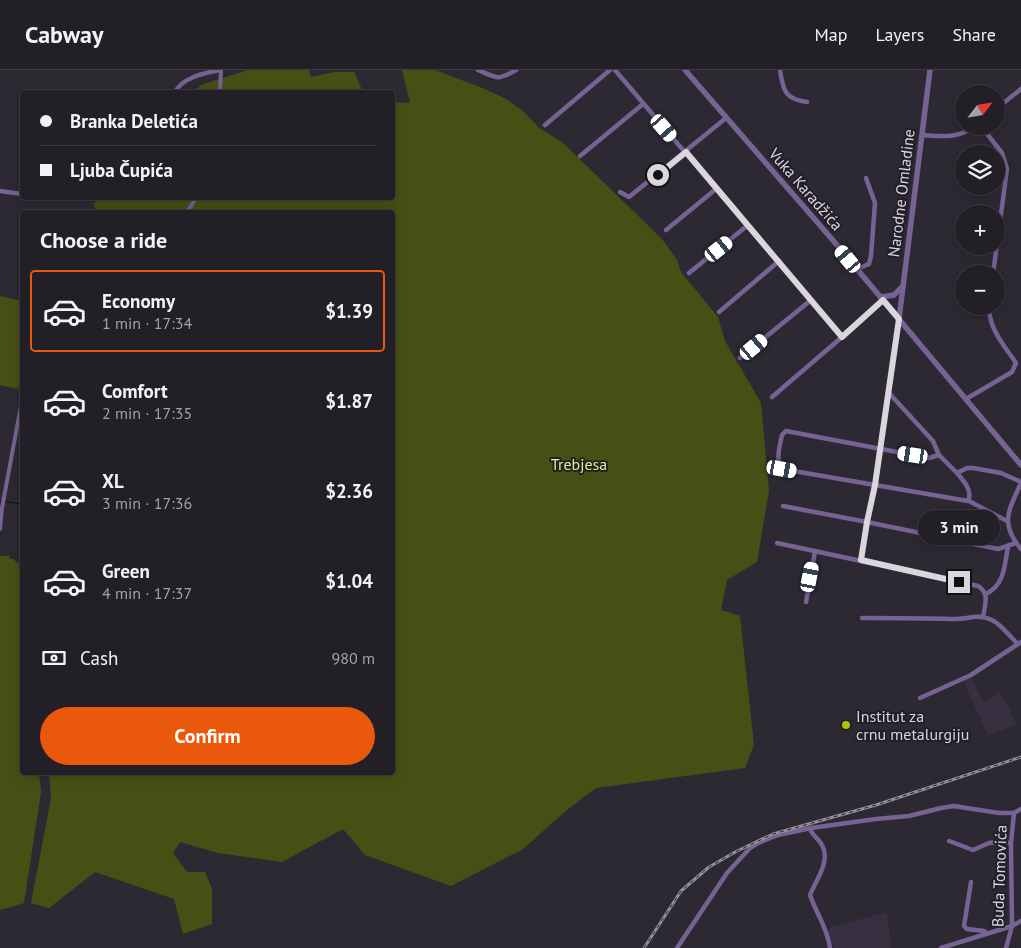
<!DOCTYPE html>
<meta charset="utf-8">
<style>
body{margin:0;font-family:"PT Sans",sans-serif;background:#2e2c32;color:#f1f3f6;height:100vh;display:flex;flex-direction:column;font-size:19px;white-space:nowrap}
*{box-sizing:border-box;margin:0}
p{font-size:16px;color:#a2a2a7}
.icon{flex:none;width:28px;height:28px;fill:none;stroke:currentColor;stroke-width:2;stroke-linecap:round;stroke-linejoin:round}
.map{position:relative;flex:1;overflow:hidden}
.details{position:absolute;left:20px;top:140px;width:375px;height:565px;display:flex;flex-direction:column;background:#221f26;border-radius:5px;box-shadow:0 2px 12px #0003,0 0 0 1px #3f3d43}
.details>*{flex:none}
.guide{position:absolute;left:20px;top:20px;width:375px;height:110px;border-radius:5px;box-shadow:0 2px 12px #0003,0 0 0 1px #3f3d43;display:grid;align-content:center;height:110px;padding:0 20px;background:#221f26}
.needle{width:32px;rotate:59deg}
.buttons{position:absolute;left:955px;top:15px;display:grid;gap:10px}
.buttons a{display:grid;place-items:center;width:50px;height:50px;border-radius:50%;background:#221f26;box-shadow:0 2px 12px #0003,0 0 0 1px #3f3d43;font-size:25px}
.end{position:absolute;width:22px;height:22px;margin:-11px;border:6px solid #d9d6dd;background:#111;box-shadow:0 0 0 2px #111}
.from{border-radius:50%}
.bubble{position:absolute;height:35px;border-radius:18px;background:#221f26;box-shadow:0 2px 12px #0003,0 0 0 1px #3f3d43;font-size:16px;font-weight:800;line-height:35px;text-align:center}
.car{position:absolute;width:15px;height:30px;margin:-15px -8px;border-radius:6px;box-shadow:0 0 4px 1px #0007;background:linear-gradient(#fff 24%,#345 0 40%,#fff 0 76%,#345 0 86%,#fff 0)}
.guide b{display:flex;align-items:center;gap:18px;height:48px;font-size:19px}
.guide b+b{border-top:1px solid #3f3d43}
.guide i{width:12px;height:12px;background:#f1f3f6}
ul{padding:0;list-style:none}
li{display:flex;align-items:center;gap:15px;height:82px;margin:0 10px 8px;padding:0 10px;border:2px solid transparent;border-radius:5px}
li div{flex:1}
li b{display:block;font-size:19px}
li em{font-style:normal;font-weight:800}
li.on{border-color:#ea580c}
li>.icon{width:45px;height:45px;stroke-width:1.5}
h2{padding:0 20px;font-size:22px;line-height:60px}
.pay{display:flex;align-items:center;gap:12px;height:55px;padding:0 20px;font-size:19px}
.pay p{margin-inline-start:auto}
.button{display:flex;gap:10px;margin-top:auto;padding:10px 20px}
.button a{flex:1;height:58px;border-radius:30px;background:#ea580c;color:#fff;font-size:20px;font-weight:800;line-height:58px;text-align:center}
header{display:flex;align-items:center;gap:30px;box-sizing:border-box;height:70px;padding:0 25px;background:#221f26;border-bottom:1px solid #3f3d43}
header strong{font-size:24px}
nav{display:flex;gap:28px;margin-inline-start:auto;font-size:18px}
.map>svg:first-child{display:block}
</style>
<header>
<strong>Cabway</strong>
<nav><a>Map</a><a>Layers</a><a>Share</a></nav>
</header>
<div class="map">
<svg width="1021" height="878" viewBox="0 0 1021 878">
<rect width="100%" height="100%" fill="#2d2933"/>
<g fill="#363040">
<path d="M971,607l12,25 17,-9 18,32 -30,10 -25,-54z"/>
<path d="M887,842l4,36h-57l-6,-20z"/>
</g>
<g fill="#475014">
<path d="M248,0h61l2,7 24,-5h19l9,20h-169l7,-7z"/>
<path d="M402,0h33l50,19 23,11 17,13 14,15 23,14 100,97 15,21 4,12 37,45 7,24 36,62 8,88 -12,71 -30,18 -6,30 19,6 14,129 -9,23 -149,20 -28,21 -45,40 -72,37 -86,-31 -22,-26 -61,33 -64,-9 -38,-11 -7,11 14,19h18l7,17v35l-29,10 -9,-35 -79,-27 -46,36 -18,-5 20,-105 -2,-25 343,-1v-560h-295l-4,-8 7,-6h292l1,-96 17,1z"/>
<path d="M0,226l22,5v63l-4,25 -18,-4z"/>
<path d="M0,486h9l1,3h3l9,8v205l17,1 2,19 -17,111 -24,7z"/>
</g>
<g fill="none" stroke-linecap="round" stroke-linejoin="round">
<path stroke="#101400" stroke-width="1" d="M0,431l22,3"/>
<g stroke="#766394" stroke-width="4">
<path d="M220,22l1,-22"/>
<path d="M187,142l9,-14"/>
<path d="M0,459l2,-21 20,-108"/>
</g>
<g stroke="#766394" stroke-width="4.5">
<path d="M478,0c19,8 19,11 38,0"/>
<path d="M615,0l227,267"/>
<path d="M780,0c3,21 5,29 27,32"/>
<path d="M175,22c8,-15 30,-19 45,-22"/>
<path d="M996,39l25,-20"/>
<path d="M545,55l65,-55"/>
<path d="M981,56l21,27 5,16 -14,105"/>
<path d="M922,65c19,1 37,4 53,-9"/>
<path d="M580,86l63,-52"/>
<path d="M0,121l22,3"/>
<path d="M620,122l9,5 97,-79"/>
<path d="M666,160l50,-41"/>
<path d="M857,199l12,-5 2,-8 4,-53 -9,-25"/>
<path d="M689,203l59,-48"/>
<path d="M719,242l60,-51"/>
<path d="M740,288l71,-58"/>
<path d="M888,322l45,49 6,14"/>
<path d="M772,327l70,-60 41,-37"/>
<path d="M966,329l46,-27 4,-9c-10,-15 -30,-38 -26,-57"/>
<path d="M957,403c7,8 16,18 11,28l-186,-32c-7,-8 -2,-24 0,-34l4,-4 143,27 10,-3 18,18 10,-5h6l28,5 20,9"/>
<path d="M1021,413c-12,27 -22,40 0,66"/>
<path d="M969,431l38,20"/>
<path d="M783,436l84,16 131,27 18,-6"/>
<path d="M777,473l201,43c12,7 7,19 5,31"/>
<path d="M861,490l6,-38 8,-37 24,-166"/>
<path d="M986,524c19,-10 18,-27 22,-47"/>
<path d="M806,532l9,-51"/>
<path d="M862,548c29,0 59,0 89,1 16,1 25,-6 41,1 10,5 18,17 26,24"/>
<path d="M920,628l51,-23 50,-33"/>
<path d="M810,759c2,6 9,10 12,16 9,16 -6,35 -12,50 6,18 18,34 20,53"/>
<path d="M949,771l24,9 16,-7 9,-1 13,1"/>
<path d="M971,812l-7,44 3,3 17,2 3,2"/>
<path d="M677,878l50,-75 23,-25 8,-5 20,-8 33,-7 65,-9 33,-3 32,-8 13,-2 45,7h15l7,-4"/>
<path d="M941,878l71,-22 9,-5"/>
<path d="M1006,878l6,-22 -1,-83 3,-30"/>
</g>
<g stroke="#766394" stroke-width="5.5">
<path d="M685,0l146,168 190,227"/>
<path d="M881,227l13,-2 9,-9"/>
<path d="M899,249l31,-249"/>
</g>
<g stroke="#949099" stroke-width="3">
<path id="rail" d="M644,878l37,-57 28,-24 28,-16 36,-17 103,-29 145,-48"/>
</g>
<use href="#rail" stroke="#231f29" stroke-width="1" stroke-dasharray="4" stroke-linecap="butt"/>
</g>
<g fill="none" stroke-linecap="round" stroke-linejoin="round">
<path stroke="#d9d6dd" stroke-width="6" d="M658,105l28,-23 156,185 41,-37 16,19 -24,166 -8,37 -6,38 98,22"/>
</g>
<circle fill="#afc505" stroke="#231f29" stroke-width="2" cx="846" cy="655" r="5"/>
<g text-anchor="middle" stroke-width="4" stroke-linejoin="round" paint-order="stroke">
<g font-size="16" fill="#d9d6dd" stroke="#231f29">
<text transform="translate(806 119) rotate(49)" y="6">Vuka Karadžića</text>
<text transform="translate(901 123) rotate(-83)" y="6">Narodne Omladine</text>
<text transform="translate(999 806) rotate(-88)" y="6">Buda Tomovića</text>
</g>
<g font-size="16" fill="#dbf07d" stroke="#231f29">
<text x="579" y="400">Trebjesa</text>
</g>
<g font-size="16" fill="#d9d6dd" stroke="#231f29" text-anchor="start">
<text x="856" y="652">Institut za<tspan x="856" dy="18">crnu metalurgiju</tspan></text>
</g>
</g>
</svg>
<div class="buttons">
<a><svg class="needle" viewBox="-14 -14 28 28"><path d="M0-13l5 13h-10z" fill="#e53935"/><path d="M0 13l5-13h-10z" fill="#a2a2a7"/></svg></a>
<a><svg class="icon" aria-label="layers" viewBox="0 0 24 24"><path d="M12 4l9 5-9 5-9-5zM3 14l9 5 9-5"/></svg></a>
<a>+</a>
<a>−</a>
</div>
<i class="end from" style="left:658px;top:105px"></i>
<i class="end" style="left:959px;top:512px"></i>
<div class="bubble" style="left:918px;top:440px;width:82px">3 min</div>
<i class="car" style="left:664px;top:58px;rotate:139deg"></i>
<i class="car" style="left:719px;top:179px;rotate:51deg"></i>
<i class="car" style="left:848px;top:189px;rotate:320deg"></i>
<i class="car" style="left:754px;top:277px;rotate:50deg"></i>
<i class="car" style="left:913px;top:385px;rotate:279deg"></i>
<i class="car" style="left:782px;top:399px;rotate:100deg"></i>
<i class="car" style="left:810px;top:507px;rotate:11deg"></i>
<div class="guide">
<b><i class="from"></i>Branka Deletića</b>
<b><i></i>Ljuba Čupića</b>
</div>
<section class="details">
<h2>Choose a ride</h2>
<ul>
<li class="on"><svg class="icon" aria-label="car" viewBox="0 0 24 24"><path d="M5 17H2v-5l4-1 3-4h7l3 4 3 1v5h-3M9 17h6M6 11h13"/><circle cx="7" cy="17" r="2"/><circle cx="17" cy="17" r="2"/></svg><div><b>Economy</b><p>1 min · 17:34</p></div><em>$1.39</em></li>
<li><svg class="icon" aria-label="car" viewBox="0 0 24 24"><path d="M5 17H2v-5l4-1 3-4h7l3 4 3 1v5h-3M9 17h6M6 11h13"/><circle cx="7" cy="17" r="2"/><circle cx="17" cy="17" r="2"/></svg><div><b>Comfort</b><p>2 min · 17:35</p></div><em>$1.87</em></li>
<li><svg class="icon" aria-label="car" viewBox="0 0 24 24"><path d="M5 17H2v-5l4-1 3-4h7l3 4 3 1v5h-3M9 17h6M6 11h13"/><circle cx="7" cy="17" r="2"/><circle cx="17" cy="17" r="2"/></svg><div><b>XL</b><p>3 min · 17:36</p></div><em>$2.36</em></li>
<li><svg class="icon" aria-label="car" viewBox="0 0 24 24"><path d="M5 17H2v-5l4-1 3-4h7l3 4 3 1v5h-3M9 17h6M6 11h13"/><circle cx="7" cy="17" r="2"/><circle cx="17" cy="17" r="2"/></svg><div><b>Green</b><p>4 min · 17:37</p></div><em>$1.04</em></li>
</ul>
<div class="pay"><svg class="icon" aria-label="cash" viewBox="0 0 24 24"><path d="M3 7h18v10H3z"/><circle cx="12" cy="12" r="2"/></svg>Cash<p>980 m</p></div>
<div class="button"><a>Confirm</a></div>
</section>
</div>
